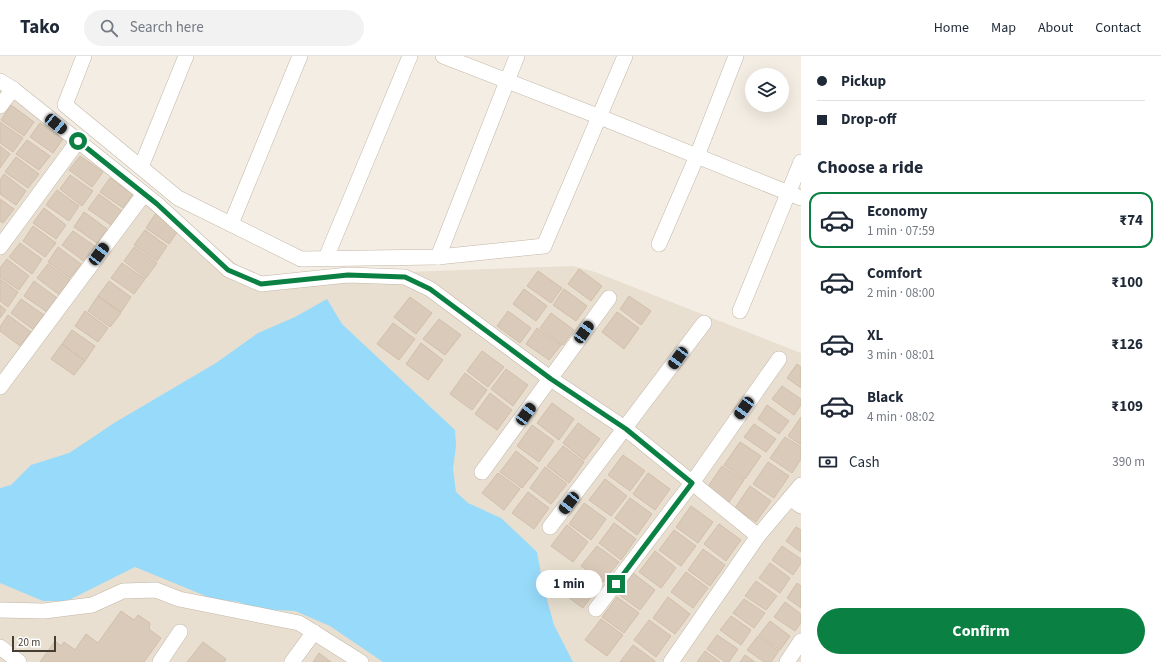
<!DOCTYPE html>
<meta charset="utf-8">
<style>
body{margin:0;font-family:"Source Sans 3",sans-serif;background:#f2f2f3;color:#1f2937;height:100vh;display:flex;flex-direction:column;font-size:15px;white-space:nowrap}
*{box-sizing:border-box;margin:0}
p{font-size:13px;color:#747a83}
.icon{flex:none;width:22px;height:22px;fill:none;stroke:currentColor;stroke-width:2;stroke-linecap:round;stroke-linejoin:round}
.map{position:relative;flex:1;overflow:hidden}
.drawer{display:flex;flex-direction:column;background:#fff;width:360px}
.drawer>*{flex:none}
.banner{display:grid;align-content:center;height:88px;padding:0 16px;background:#fff}
.buttons{position:absolute;left:745px;top:12px;display:grid;gap:8px}
.buttons a{display:grid;place-items:center;width:44px;height:44px;border-radius:50%;background:#fff;box-shadow:0 4px 16px #0002;font-size:20px}
.scale{position:absolute;left:12px;bottom:10px;width:44px;box-sizing:border-box;padding-left:4px;border:2px solid #463d33;border-top:0;font-size:11px;line-height:14px;white-space:nowrap;color:#463d33;-webkit-text-stroke:3px #fff;paint-order:stroke}
.end{position:absolute;width:18px;height:18px;margin:-9px;border:5px solid #0b8043;background:#fff;box-shadow:0 0 0 2px #fff}
.from{border-radius:50%}
.bubble{position:absolute;height:28px;border-radius:14px;background:#fff;box-shadow:0 4px 16px #0002;font-size:13px;font-weight:700;line-height:28px;text-align:center}
.car{position:absolute;width:12px;height:24px;margin:-12px -6px;border-radius:5px;box-shadow:0 0 3px 1px #0007;background:linear-gradient(#222 24%,#8ab4d8 0 40%,#222 0 76%,#8ab4d8 0 86%,#222 0)}
.banner b{display:flex;align-items:center;gap:14px;height:38px;font-size:15px}
.banner b+b{border-top:1px solid #e0e1e3}
.banner i{width:10px;height:10px;background:#1f2937}
ul{padding:0;list-style:none}
li{display:flex;align-items:center;gap:12px;height:56px;margin:0 8px 6px;padding:0 8px;border:2px solid transparent;border-radius:12px}
li div{flex:1}
li b{display:block;font-size:15px}
li em{font-style:normal;font-weight:700}
li.current{border-color:#0b8043}
li>.icon{width:36px;height:36px;stroke-width:1.5}
h2{padding:0 16px;font-size:18px;line-height:48px}
.pay{display:flex;align-items:center;gap:10px;height:44px;padding:0 16px;font-size:15px}
.pay p{margin-inline-start:auto}
.button{display:flex;gap:8px;margin-top:auto;padding:8px 16px}
.button a{flex:1;height:46px;border-radius:24px;background:#0b8043;color:#fff;font-size:16px;font-weight:700;line-height:46px;text-align:center}
header{display:flex;align-items:center;gap:24px;box-sizing:border-box;height:56px;padding:0 20px;background:#fff;border-bottom:1px solid #e0e1e3}
header strong{font-size:19px}
nav{display:flex;gap:22px;margin-inline-start:auto;font-size:14px}
.search{width:280px;height:36px;background:#f2f2f3;display:flex;align-items:center;gap:10px;box-sizing:border-box;padding:0 14px;border-radius:22px;color:#747a83;font-size:15px}
main{display:flex;flex:1;min-height:0}
.map>svg:first-child{display:block}
</style>
<header>
<strong>Tako</strong>
<div class="search"><svg class="icon" aria-label="search" viewBox="0 0 24 24"><circle cx="10" cy="10" r="6"/><path d="M15 15l6 6"/></svg>Search here</div>
<nav><a>Home</a><a>Map</a><a>About</a><a>Contact</a></nav>
</header>
<main>
<div class="map">
<svg width="801" height="606" viewBox="0 0 801 606">
<rect width="100%" height="100%" fill="#f4ede3"/>
<path fill="#e8dfd0" d="M0,20l176,137 72,61 20,3 305,-11 22,6 206,81v309h-801z"/>
<path fill="#97daf9" d="M327,243l15,25 113,106 1,16 -3,23 3,23 12,11 33,15 36,34 6,33 11,40 19,37h-190l-53,-36 -35,-15 -43,-2 -13,-7 -26,-3 -78,-32 -68,34h-24l-43,-18v-95l11,-3 20,-20 38,-12 20,-13 25,-17 102,-60 42,-30 37,-16z"/>
<g fill="#dacaba" stroke="#d2bfaa">
<path d="M11,49l23,17 -10,14 -23,-16z"/>
<path d="M0,66l23,16 -10,14 -13,-9z"/>
<path d="M40,67l23,16 -10,14 -23,-16z"/>
<path d="M27,84l23,16 -11,14 -23,-16z"/>
<path d="M0,90l10,8 -10,14z"/>
<path d="M80,100l23,16 -11,15 -23,-17z"/>
<path d="M16,101l23,17 -11,14 -23,-16z"/>
<path d="M4,118l22,17 -10,14 -16,-11v-14z"/>
<path d="M70,119l23,16 -11,15 -22,-17z"/>
<path d="M110,122l23,16 -10,14 -23,-16z"/>
<path d="M57,134l22,16 -10,15 -23,-16z"/>
<path d="M99,138l23,17 -11,14 -23,-16z"/>
<path d="M0,143l14,10 -11,14 -3,-2z"/>
<path d="M44,152l22,17 -10,14 -23,-16z"/>
<path d="M84,156l23,17 -10,14 -23,-16z"/>
<path d="M156,157l23,16 -10,15 -23,-16z"/>
<path d="M33,170l23,17 -11,14 -22,-16z"/>
<path d="M145,174l22,16 -10,15 -23,-16z"/>
<path d="M73,175l23,16 -11,15 -23,-17z"/>
<path d="M20,187l22,16 -10,15 -23,-17z"/>
<path d="M58,191l23,17 -11,14 -22,-16z"/>
<path d="M134,191l23,16 -11,15 -22,-17z"/>
<path d="M7,203l22,17 -10,14 -19,-13v-9z"/>
<path d="M122,207l23,16 -11,15 -23,-16z"/>
<path d="M48,208l22,16 -10,15 -23,-17z"/>
<path d="M579,213l23,17 -11,15 -23,-17z"/>
<path d="M538,215l24,17 -11,15 -24,-17z"/>
<path d="M0,223l18,13 -10,15 -8,-6z"/>
<path d="M34,225l23,17 -10,14 -23,-16z"/>
<path d="M109,225l22,16 -10,15 -23,-16z"/>
<path d="M524,233l23,17 -11,15 -23,-17z"/>
<path d="M564,233l23,17 -11,15 -23,-16z"/>
<path d="M98,240l23,17 -11,14 -22,-16z"/>
<path d="M629,240l22,15 -10,14 -21,-16z"/>
<path d="M410,241l22,16 -16,21 -22,-17z"/>
<path d="M21,243l23,16 -10,15 -23,-17z"/>
<path d="M0,249l6,5 -6,8z"/>
<path d="M85,255l23,17 -10,14 -23,-16z"/>
<path d="M508,255l23,17 -11,15 -23,-17z"/>
<path d="M617,256l22,16 -15,21 -22,-17z"/>
<path d="M551,257l23,17 -11,15 -23,-17z"/>
<path d="M8,259l23,17 -11,14 -20,-15v-4z"/>
<path d="M439,263l22,16 -16,20 -22,-16z"/>
<path d="M393,267l22,16 -16,21 -22,-16z"/>
<path d="M537,272l24,17 -12,15 -23,-16z"/>
<path d="M72,274l23,16 -10,15 -23,-17z"/>
<path d="M421,287l22,17 -15,20 -22,-16z"/>
<path d="M62,288l23,17 -11,14 -23,-16z"/>
<path d="M482,295l22,16 -16,20 -21,-16z"/>
<path d="M797,308l4,3v21l-14,-10z"/>
<path d="M506,313l22,16 -15,21 -22,-17z"/>
<path d="M465,317l22,17 -15,20 -22,-16z"/>
<path d="M782,330l19,13v6l-7,10 -22,-16z"/>
<path d="M490,337l22,17 -15,20 -22,-16z"/>
<path d="M552,347l22,16 -15,21 -22,-17z"/>
<path d="M767,349l22,16 -10,13 -21,-15z"/>
<path d="M801,361v28l-13,-9z"/>
<path d="M578,367l22,16 -16,21 -21,-17z"/>
<path d="M754,368l22,15 -10,13 -22,-15z"/>
<path d="M532,369l22,16 -15,21 -22,-16z"/>
<path d="M785,381l16,10v12l-9,14 -22,-15z"/>
<path d="M740,386l21,14 -16,23 -21,-14z"/>
<path d="M563,390l21,16 -15,21 -22,-17z"/>
<path d="M516,395l22,17 -16,20 -22,-16z"/>
<path d="M623,399l22,16 -15,20 -22,-16z"/>
<path d="M768,406l21,14 -15,22 -21,-14z"/>
<path d="M722,410l22,14 -15,22 -22,-14z"/>
<path d="M545,411l22,17 -16,20 -21,-16z"/>
<path d="M498,417l22,16 -16,21 -22,-17z"/>
<path d="M648,417l22,16 -15,21 -22,-16z"/>
<path d="M605,423l22,17 -16,20 -22,-16z"/>
<path d="M750,430l21,15 -15,21 -21,-14z"/>
<path d="M528,436l21,16 -15,21 -22,-16z"/>
<path d="M630,442l22,16 -15,21 -22,-17z"/>
<path d="M584,447l22,16 -15,21 -22,-16z"/>
<path d="M691,450l22,16 -15,21 -22,-16z"/>
<path d="M614,467l22,16 -15,21 -22,-17z"/>
<path d="M719,468l22,16 -15,21 -22,-17z"/>
<path d="M567,469l21,17 -15,20 -22,-16z"/>
<path d="M796,471l5,3v22l-15,-11z"/>
<path d="M674,474l22,16 -15,20 -22,-16z"/>
<path d="M597,490l22,16 -16,20 -22,-16z"/>
<path d="M782,490l19,13v4l-8,12 -21,-15z"/>
<path d="M703,493l22,16 -15,21 -22,-16z"/>
<path d="M655,495l21,17 -15,20 -22,-16z"/>
<path d="M770,507l20,15 -10,15 -21,-15z"/>
<path d="M576,516l22,16 -15,20 -22,-16z"/>
<path d="M686,516l22,16 -15,20 -22,-16z"/>
<path d="M633,517l22,17 -15,20 -22,-16z"/>
<path d="M756,525l21,15 -11,14 -21,-14z"/>
<path d="M797,527l4,3v22l-14,-10z"/>
<path d="M617,541l22,16 -15,20 -22,-16z"/>
<path d="M668,541l22,17 -15,20 -22,-16z"/>
<path d="M744,543l21,14 -11,15 -21,-15z"/>
<path d="M785,546l16,12v9l-6,8 -21,-14z"/>
<path d="M121,555l13,9 4,-5 12,8 -1,6 12,9 -17,24h-104l15,-21 6,5 3,-4 11,8 11,-16 12,9z"/>
<path d="M731,560l20,14 -10,15 -21,-15z"/>
<path d="M601,563l22,16 -16,21 -22,-16z"/>
<path d="M649,564l22,16 -15,21 -22,-17z"/>
<path d="M770,565l20,15 -10,14 -21,-15z"/>
<path d="M717,579l21,14 -9,13h-4l-18,-13z"/>
<path d="M758,580l21,15 -8,11h-7l-17,-12z"/>
<path d="M203,586l23,17 -2,3h-37z"/>
<path d="M633,589l22,16 -1,1h-34z"/>
<path d="M705,595l15,11h-23z"/>
<path d="M319,597l12,9h-18z"/>
<path d="M745,599l10,7h-15z"/>
</g>
<g fill="none" stroke-linecap="round" stroke-linejoin="round">
<g stroke="#c3b7a8" stroke-width="16">
<g id="minor">
<path d="M84,0l-19,49 113,93 123,61 137,-2 106,-11 81,-190"/>
<path d="M443,0l157,61 201,81"/>
<path d="M0,25l13,8 144,115 72,66 32,14 87,-9 57,2 25,12 121,90 75,50 132,107 32,-38 11,8"/>
<path d="M0,50l13,-17"/>
<path d="M141,111l45,-111"/>
<path d="M231,168l69,-168"/>
<path d="M659,188l38,-88 39,-100"/>
<path d="M0,191l78,-106"/>
<path d="M438,201l79,-201"/>
<path d="M326,202l84,-202"/>
<path d="M740,255l61,-149"/>
<path d="M0,331l144,-193"/>
<path d="M482,416l127,-174"/>
<path d="M790,442l11,-13"/>
<path d="M550,471l154,-204"/>
<path d="M596,553l96,-126 87,-124"/>
<path d="M0,554l44,1 48,-6 31,-14 33,-1 23,9 120,24 62,39"/>
<path d="M0,591l19,15"/>
<path d="M160,606l20,-30"/>
<path d="M292,606l22,-30"/>
<path d="M671,606l87,-126"/>
<path d="M787,606l14,-21"/>
</g>
</g>
<use href="#minor" stroke="#fff" stroke-width="15"/>
</g>
<g fill="none" stroke-linecap="round" stroke-linejoin="round">
<path stroke="#0b8043" stroke-width="5" d="M78,85l79,63 71,66 33,14 87,-9 57,2 25,12 121,90 75,50 66,54 -76,101"/>
</g>
</svg>
<div class="buttons">
<a><svg class="icon" aria-label="layers" viewBox="0 0 24 24"><path d="M12 4l9 5-9 5-9-5zM3 14l9 5 9-5"/></svg></a>
</div>
<div class="scale">20 m</div>
<i class="end from" style="left:78px;top:85px"></i>
<i class="end" style="left:616px;top:528px"></i>
<div class="bubble" style="left:536px;top:514px;width:66px">1 min</div>
<i class="car" style="left:56px;top:68px;rotate:129deg"></i>
<i class="car" style="left:99px;top:198px;rotate:37deg"></i>
<i class="car" style="left:584px;top:276px;rotate:35deg"></i>
<i class="car" style="left:678px;top:302px;rotate:216deg"></i>
<i class="car" style="left:744px;top:352px;rotate:215deg"></i>
<i class="car" style="left:526px;top:358px;rotate:36deg"></i>
<i class="car" style="left:569px;top:447px;rotate:218deg"></i>
</div>
<section class="drawer">
<div class="banner">
<b><i class="from"></i>Pickup</b>
<b><i></i>Drop-off</b>
</div>
<h2>Choose a ride</h2>
<ul>
<li class="current"><svg class="icon" aria-label="car" viewBox="0 0 24 24"><path d="M5 17H2v-5l4-1 3-4h7l3 4 3 1v5h-3M9 17h6M6 11h13"/><circle cx="7" cy="17" r="2"/><circle cx="17" cy="17" r="2"/></svg><div><b>Economy</b><p>1 min · 07:59</p></div><em>₹74</em></li>
<li><svg class="icon" aria-label="car" viewBox="0 0 24 24"><path d="M5 17H2v-5l4-1 3-4h7l3 4 3 1v5h-3M9 17h6M6 11h13"/><circle cx="7" cy="17" r="2"/><circle cx="17" cy="17" r="2"/></svg><div><b>Comfort</b><p>2 min · 08:00</p></div><em>₹100</em></li>
<li><svg class="icon" aria-label="car" viewBox="0 0 24 24"><path d="M5 17H2v-5l4-1 3-4h7l3 4 3 1v5h-3M9 17h6M6 11h13"/><circle cx="7" cy="17" r="2"/><circle cx="17" cy="17" r="2"/></svg><div><b>XL</b><p>3 min · 08:01</p></div><em>₹126</em></li>
<li><svg class="icon" aria-label="car" viewBox="0 0 24 24"><path d="M5 17H2v-5l4-1 3-4h7l3 4 3 1v5h-3M9 17h6M6 11h13"/><circle cx="7" cy="17" r="2"/><circle cx="17" cy="17" r="2"/></svg><div><b>Black</b><p>4 min · 08:02</p></div><em>₹109</em></li>
</ul>
<div class="pay"><svg class="icon" aria-label="cash" viewBox="0 0 24 24"><path d="M3 7h18v10H3z"/><circle cx="12" cy="12" r="2"/></svg>Cash<p>390 m</p></div>
<div class="button"><a>Confirm</a></div>
</section>
</main>
